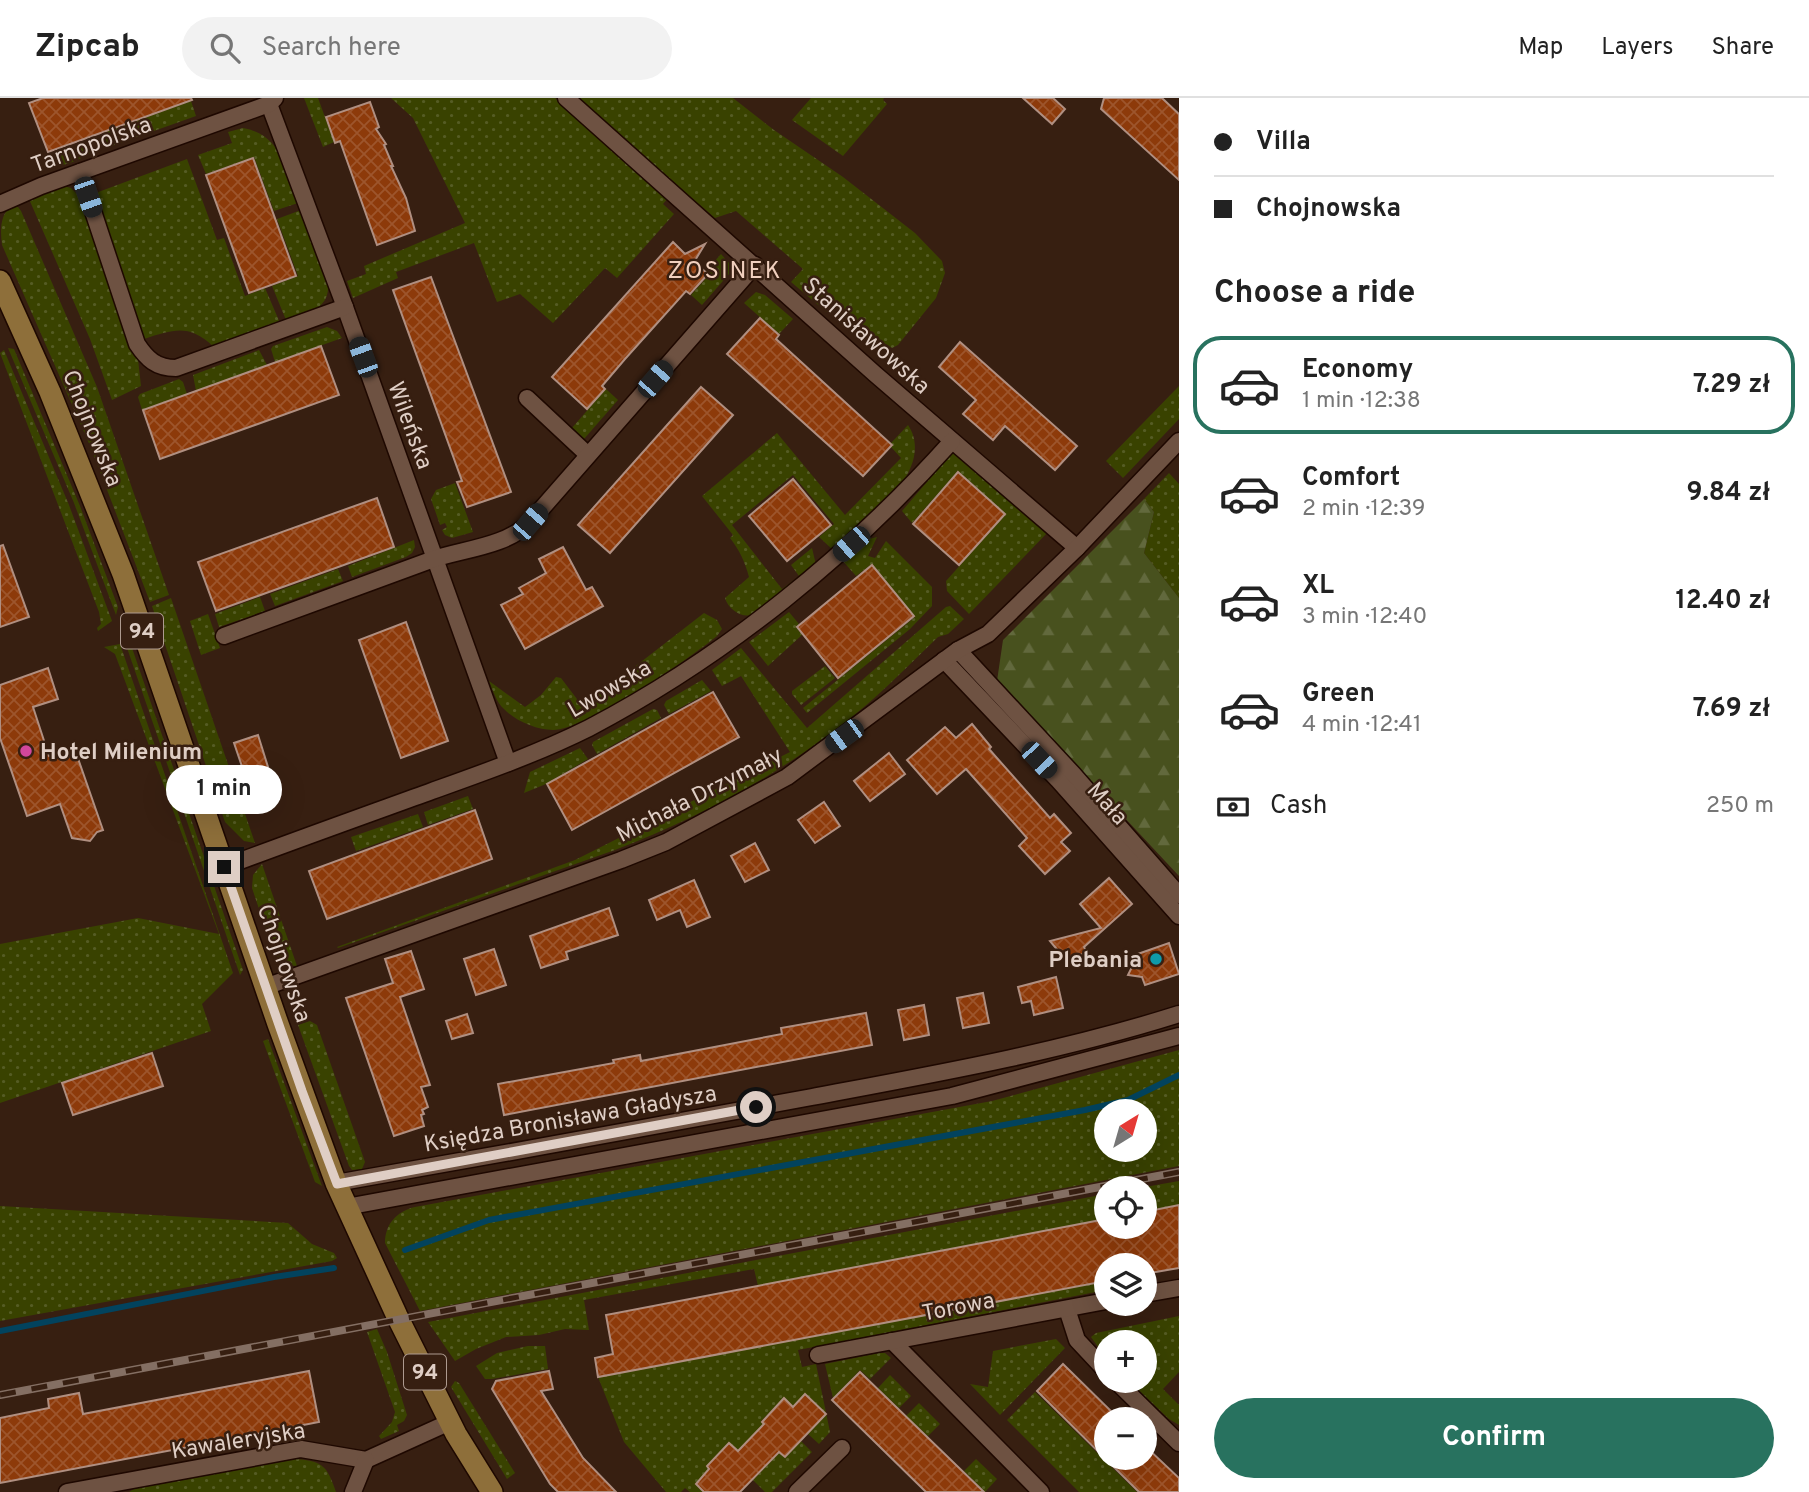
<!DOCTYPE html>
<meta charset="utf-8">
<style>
body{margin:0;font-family:Overpass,sans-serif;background:#f2f2f2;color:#222;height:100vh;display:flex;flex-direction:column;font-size:26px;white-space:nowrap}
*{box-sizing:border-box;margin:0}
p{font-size:23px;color:#767676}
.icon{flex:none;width:38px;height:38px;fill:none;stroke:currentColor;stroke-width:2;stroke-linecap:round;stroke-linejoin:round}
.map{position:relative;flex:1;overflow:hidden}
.sheet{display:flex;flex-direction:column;background:#fff;width:630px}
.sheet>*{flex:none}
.hud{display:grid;align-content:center;height:154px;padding:0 35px;background:#fff}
.needle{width:46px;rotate:37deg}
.controls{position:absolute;left:1094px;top:1001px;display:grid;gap:14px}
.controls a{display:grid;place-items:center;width:63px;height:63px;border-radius:50%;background:#fff;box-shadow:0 7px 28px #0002;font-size:35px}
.end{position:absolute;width:32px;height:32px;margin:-16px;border:9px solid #dfcec5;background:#111;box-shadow:0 0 0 4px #111}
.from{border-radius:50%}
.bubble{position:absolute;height:49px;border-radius:24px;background:#fff;box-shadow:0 7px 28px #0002;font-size:23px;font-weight:700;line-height:49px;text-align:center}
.car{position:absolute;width:21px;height:42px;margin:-21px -10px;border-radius:9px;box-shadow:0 0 5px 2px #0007;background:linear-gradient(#222 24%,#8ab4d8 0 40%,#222 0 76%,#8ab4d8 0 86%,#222 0)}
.hud b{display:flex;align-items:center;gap:24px;height:66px;font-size:26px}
.hud b+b{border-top:2px solid #e0e0e0}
.hud i{width:18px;height:18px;background:#222}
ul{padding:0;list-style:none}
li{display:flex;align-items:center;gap:21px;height:98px;margin:0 14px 10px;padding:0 21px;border:4px solid transparent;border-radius:28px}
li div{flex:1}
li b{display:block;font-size:26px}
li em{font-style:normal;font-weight:700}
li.selected{border-color:#28725f}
li>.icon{width:63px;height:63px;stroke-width:1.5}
h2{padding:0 35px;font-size:32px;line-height:84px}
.pay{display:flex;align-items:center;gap:18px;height:77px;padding:0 35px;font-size:26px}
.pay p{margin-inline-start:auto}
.button{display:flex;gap:14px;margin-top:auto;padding:14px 35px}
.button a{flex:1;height:80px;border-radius:42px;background:#28725f;color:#fff;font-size:28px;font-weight:700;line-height:80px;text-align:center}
header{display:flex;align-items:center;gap:42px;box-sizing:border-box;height:98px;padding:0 35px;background:#fff;border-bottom:2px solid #e0e0e0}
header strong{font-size:33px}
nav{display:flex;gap:38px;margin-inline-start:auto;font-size:24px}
.search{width:490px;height:63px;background:#f2f2f2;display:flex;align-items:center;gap:18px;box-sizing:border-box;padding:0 24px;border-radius:38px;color:#767676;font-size:26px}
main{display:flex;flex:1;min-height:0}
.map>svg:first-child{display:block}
</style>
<header>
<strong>Zipcab</strong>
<div class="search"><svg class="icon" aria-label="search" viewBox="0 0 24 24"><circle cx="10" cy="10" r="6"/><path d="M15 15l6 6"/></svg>Search here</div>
<nav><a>Map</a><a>Layers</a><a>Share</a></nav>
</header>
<main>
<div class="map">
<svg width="1179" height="1394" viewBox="0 0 1179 1394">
<defs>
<pattern id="grass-dots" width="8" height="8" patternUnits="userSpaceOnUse" patternTransform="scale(1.75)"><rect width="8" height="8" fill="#394200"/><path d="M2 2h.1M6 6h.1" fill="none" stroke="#555c24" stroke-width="1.8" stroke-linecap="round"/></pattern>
<pattern id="forest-firs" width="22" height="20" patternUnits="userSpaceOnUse" patternTransform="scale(1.75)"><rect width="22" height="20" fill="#48511e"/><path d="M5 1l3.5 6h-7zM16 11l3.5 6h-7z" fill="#62693d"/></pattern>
<pattern id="building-cross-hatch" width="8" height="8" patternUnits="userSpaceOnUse" patternTransform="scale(1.75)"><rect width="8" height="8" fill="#8d3a0a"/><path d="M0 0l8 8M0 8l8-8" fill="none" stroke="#9d552c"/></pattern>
</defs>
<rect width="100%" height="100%" fill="#371f11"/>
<g fill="url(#grass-dots)" fill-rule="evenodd">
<path d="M304,0h14l16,44 -11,5z"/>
<path d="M391,0h164l114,99 -6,7 11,10 -57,64 -12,-10 -52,55 -33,-29 -23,8 -23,-59 -78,29 2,6 -45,20 -6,-17 19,-7 -2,-8 101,-43 -52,-105z"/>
<path d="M576,0h157l41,32 69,47 72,56 27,28 3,12 -9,25 -38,47 -6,3 -16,-10 -38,-34 -9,10 -38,-32 12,-13 -67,-58 -21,7z"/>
<path d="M811,0h73l-1,2 4,4 -44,52 -51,-36z"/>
<path d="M191,3l5,15 -87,31 -6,-14z"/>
<path d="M243,30c39,7 43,42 55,75l-24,8 -20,-54 -48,17 -8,-19 34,-12 -4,-11z"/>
<path d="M90,44l4,10c-15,6 -37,22 -50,8z"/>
<path d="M187,61l30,81 7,-2 21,58 20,-8 15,35 -66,24c-25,-23 -39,-18 -70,-8l-51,-145z"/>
<path d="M64,88l7,2 9,9 58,162 3,27 -29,14 -22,-61 -61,-140z"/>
<path d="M13,107l5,2 3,4 76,176 72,208 -19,7 -59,-154 -89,-203c-2,-15 -2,-32 11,-40z"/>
<path d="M301,112l27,74c2,26 -22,29 -42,36l-14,-34 26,-10 -21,-57z"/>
<path d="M721,156l8,9v11l-27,31 -11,-10 19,-21 -3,-4z"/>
<path d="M756,194l9,3 28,24 -14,15 -35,-31z"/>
<path d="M327,229l10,4 5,7 -67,24 -4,-13 2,-3z"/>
<path d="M8,250l6,1 66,157 38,101 -2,8 -42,-112z"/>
<path d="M4,252l65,155 43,116 -14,10 -1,-3 4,-4 -2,-12 -99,-259z"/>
<path d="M259,252l8,15 -71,26 -3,-16z"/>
<path d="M179,281l4,3 4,12 -45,16 -4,-13 2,-3z"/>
<path d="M1179,288v33l-56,59 -17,-17z"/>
<path d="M606,291l12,11 -34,39 -13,-10z"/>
<path d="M908,327c13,19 6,42 -7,59l-68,66 -14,-13 15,-13 -41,-49 -61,50 50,64 17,-13 -8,-11 21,-17 4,17 -64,50c-11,3 -24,-6 -27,-17l24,-21c-4,-15 -9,-26 -19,-39l3,-3 -31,-39 75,-63 68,82 56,-57 -10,-11 2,-2 -2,-2z"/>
<path d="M951,356h5l92,78 -79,82 -22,-23 -1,-10 60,-67 -48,-43 -46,52 -10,-12z"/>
<path d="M1169,375l10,11v114l-35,-45 10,-41 -10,-13z"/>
<path d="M455,385l18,49 -21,6 -7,-3 -3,-5 5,-3 -2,-4 -5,2 -9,-26 5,-9z"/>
<path d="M877,439l-9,19 7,2 11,-17 46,46v19l-22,23 -103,84 -4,-5 112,-91 -43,-53 -16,12 -14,-16 27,-21z"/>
<path d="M414,442l1,7 -3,6 -6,4 -54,20 -4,-11z"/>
<path d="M338,471l5,12 -68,25 -5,-12z"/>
<path d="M260,499l5,14 -46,16 -4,-13z"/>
<path d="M171,500l84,245 -11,-2 -19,-19 -73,-216z"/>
<path d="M950,508l14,13 -16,15 -10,3c-31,30 -61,61 -95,87 -70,54 -145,94 -228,126l-277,98 -1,-1 238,-87 215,-108 -49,-76 -19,10 -10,-16 29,-22 66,80 139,-121z"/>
<path d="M789,514l10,12 -3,3 6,8 -34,31 -19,-24z"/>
<path d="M704,515l13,7 5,9 -5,7c-28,23 -132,94 -164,94 -16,0 -38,-9 -49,-21 -8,-7 -11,-19 -15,-28l36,26 16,-12 15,-18 5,1 19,25 30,-17z"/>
<path d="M208,516l12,34 -19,7 -11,-34z"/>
<path d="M120,546l113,329 -31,31 9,27 -211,72v-159l138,-26 81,16 -104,-280 -11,-7z"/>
<path d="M126,547l6,3 111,322 -3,5z"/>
<path d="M825,568l10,12 -34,27 -9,-11v-3z"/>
<path d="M702,582l9,11 -42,23 -5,-9 2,-4z"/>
<path d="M653,611l4,1 4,8 -64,36 -5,-9 1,-3z"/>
<path d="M580,650l8,11 -42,25 -22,9 6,-21z"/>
<path d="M468,698l5,13 -45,16 -4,-13z"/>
<path d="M418,716l5,13 -67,24 -5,-14z"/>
<path d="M262,766l35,102 -12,-1 -11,-11 -22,-66 1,-13z"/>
<path d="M310,923l7,4 48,137 -3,7 -10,1 -3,-4 -51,-141z"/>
<path d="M268,941l54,147 -7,-4 -52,-141z"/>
<path d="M1179,952v116l-759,145 -35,-68c0,-19 12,-32 30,-36l577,-106zM1106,1013h38v39h-38z"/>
<path d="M1179,1083v24l-34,7 -1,-24h-5z"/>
<path d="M1106,1096v25l-348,67 -4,-17 -170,31 5,30 -24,-1 -26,6 -33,2 -30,12 -21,12 -27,-39z"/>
<path d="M0,1108l288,17 24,21 22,9 3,5 -5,3 -332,60z"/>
<path d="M1106,1183v9l-308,60 4,17 14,-3 14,68 -11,12 -11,-10 19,-20 -21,-20 -13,12 -9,-8 -23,23 3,3 -26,27 -9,-8 -22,23 2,3 -14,15 9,8h-14l-5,-4 -4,4h-15l-42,-50 -26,-65z"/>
<path d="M1179,1218v56l-16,17 16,16v20l-10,-6 -40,-38h15l1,-24 7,-7 -16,-16 -8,8h-22v16l-15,-21 5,-4z"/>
<path d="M377,1231l10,23 20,63 -3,6 -7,4 2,6 -18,8 -2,-3 13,-14 3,-10 -28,-80z"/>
<path d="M1056,1241l9,9 -65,67 -30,-31 18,3 5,-36z"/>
<path d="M528,1248h17l3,23 -56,10h-7l-9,-13 21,-13z"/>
<path d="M879,1255h6l6,5 -21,21 -10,-9 -27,28 -8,-34z"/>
<path d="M890,1277l21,21 -12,12 -21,-20z"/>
<path d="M455,1283l4,2 56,90 -8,6 -56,-92z"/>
<path d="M1035,1294l102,100h-58l-72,-72z"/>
<path d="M919,1305l21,21 -12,12 -22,-20z"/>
<path d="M801,1343l11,11 -40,40h-7l-12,-12 26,-27 6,5z"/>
<path d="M296,1361c28,2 31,8 40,33h-207l5,-3z"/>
<path d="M976,1361l21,20 -12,13 -21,-21z"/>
</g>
<path fill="url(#forest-firs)" d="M1144,401l10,13 -10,41 35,45v278l-182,-195 6,-41z"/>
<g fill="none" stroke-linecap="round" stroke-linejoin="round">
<g stroke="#02435e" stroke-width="6">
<path d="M405,1152l84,-30 596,-110 43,-10 51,-25"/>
<path d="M0,1233l274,-54 60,-9"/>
</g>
</g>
<g fill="url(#building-cross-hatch)" stroke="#b08f81" stroke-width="2">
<path d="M43,0h148l1,2 -144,52 -19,-49z"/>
<path d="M1023,0h30l12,11 -13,15z"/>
<path d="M1104,0h58l17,16v66l-78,-71z"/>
<path d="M370,4l9,25 -3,2 10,15 -2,1 9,21h-2l15,32 9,33 -38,14 -37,-104 -5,2 -9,-26z"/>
<path d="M253,60l43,118 -47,17 -43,-118z"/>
<path d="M673,144l12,12 20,-10 -11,18 14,12 -18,20 -4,-3 -61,68 -23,27 3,3 -18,20 -35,-32z"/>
<path d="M431,179l80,215 -44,15 -10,-25 5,-1 -69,-191z"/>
<path d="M760,220l19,17 -3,4 116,106 -29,31 -136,-122z"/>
<path d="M960,244l117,104 -22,24 -50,-44 -12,14 -30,-26 13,-14 -37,-33z"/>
<path d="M321,248l18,49 -179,64 -17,-49z"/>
<path d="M701,289l32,28 -123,138 -32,-28z"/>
<path d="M958,374l47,42 -46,51 -46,-41z"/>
<path d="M793,381l38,46 -44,36 -38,-45z"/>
<path d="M377,400l17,49 -178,64 -18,-49z"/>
<path d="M3,447l26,72 -29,10v-81z"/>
<path d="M563,449l23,43 6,-3 11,19 -78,43 -24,-44 22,-11 -4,-6 27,-15 -7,-14z"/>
<path d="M872,467l42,51 -76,62 -41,-51z"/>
<path d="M406,524l42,119 -47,17 -42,-118z"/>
<path d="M48,570l10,31 -25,8 16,49 25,-9 29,83 -6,2 -7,9 -18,-3 -12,-34 -33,12 -27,-78v-53z"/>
<path d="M713,594l26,45 -167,93 -25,-46z"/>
<path d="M972,626l19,23 -2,2 61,69 4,-4 17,19 -10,9 9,9 -25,23 -26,-28 8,-8 -61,-69 -29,25 -30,-34 38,-33 11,11z"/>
<path d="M258,637l15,48 -23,7 -16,-47z"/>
<path d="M889,655l16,21 -35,27 -16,-20z"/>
<path d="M824,704l16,24 -25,17 -17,-23z"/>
<path d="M475,712l17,49 -165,60 -18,-48z"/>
<path d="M755,745l14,27 -24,12 -14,-26z"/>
<path d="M1109,780l23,26 -48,43 3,6 -22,6 -15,-18 51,-13 -21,-24z"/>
<path d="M694,782l16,37 -23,10 -7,-17 -23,10 -8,-20z"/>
<path d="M609,810l9,27 -52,17 2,7 -27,9 -11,-32z"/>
<path d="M1169,845l10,31 -34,11 -3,-8 -14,-2 8,-16 -1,-4z"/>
<path d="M494,851l12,36 -30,10 -12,-36z"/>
<path d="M411,853l13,38 -24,8 30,88 -9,2 7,20 -6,3 2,4 -3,1 3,11 -30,10 -48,-138 47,-15 -8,-24z"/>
<path d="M1056,879l7,31 -29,7 -3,-14 -9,2 -4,-16z"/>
<path d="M983,895l6,30 -26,5 -6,-30z"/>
<path d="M924,907l5,30 -25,5 -6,-30z"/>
<path d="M866,915l6,32 -368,70 -6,-31 116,-21 -1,-3 27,-5 1,6 141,-27 -1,-6z"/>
<path d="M467,916l6,19 -21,6 -6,-18z"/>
<path d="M152,955l11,33 -90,29 -11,-32z"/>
<path d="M1179,1107v63l-35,6v-9h-38v16l-508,96 -3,-19 18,-4 -7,-39 500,-96v8h38v-15z"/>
<path d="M1063,1266l56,55h-13v39h38v-13l35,33v14h-40l-102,-101z"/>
<path d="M309,1273l10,51 -319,61v-65l49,-10 -1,-9 31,-6 4,21z"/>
<path d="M549,1273l4,18 -12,2 42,67 33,34h-58l-8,-8 -58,-95 4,-8z"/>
<path d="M860,1274l124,120h-58l-94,-92z"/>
<path d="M805,1296l21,20 -41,43 -6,-5 -39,40h-36l-8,-8 13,-15 -2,-3 22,-23 9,8 26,-27 -2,-2 22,-24 9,9z"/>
</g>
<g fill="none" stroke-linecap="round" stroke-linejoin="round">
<g stroke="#1e0800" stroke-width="19">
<g id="minor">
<path d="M566,0l309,276 202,174"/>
<path d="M269,6l76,203 163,456"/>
<path d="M80,74l57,172c10,15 19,24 39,24l169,-61"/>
<path d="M0,106l41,-18 228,-82 6,-6"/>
<path d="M527,300l61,57"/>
<path d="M224,538c69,-25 138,-51 207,-76 31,-11 75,-13 99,-38l225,-257"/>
<path d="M958,552l116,125 105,120"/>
<path d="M944,562l114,120 121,136"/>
<path d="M224,769c69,-26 139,-51 208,-76 53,-19 107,-38 157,-63 137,-72 260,-172 363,-287"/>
<path d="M265,889l356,-127 45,-18 121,-65 171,-127 30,-16 89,-86 102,-107"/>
<path d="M336,1085c159,-28 317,-56 476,-86 123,-23 247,-45 367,-83"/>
<path d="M346,1109l606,-111 227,-60"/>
<path d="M1144,1196l35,-6"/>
<path d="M1067,1211l10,31 29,31"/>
<path d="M892,1243l149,151"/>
<path d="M818,1257l288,-54"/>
<path d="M1116,1283l63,62"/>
<path d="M67,1394l234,-43 65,11 84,-38"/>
<path d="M353,1394l13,-32"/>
<path d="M797,1394l45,-44"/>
</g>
</g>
<g stroke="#1e0800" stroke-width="24">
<path id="primary" d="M0,183l50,111 73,182 155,450 58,159 61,133 59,118 36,58"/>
</g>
<use href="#minor" stroke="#6e5242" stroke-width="16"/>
<use href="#primary" stroke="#8e6f3a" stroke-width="21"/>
<g stroke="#846f63" stroke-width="8">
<path id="rail" d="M0,1297l1179,-223"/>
</g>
<use href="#rail" stroke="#371f11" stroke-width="5" stroke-dasharray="16" stroke-linecap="butt"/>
</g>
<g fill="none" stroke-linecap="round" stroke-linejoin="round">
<path stroke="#dfcec5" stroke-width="9" d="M224,769l78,224 35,93 419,-77"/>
</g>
<circle fill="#d1479c" stroke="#371f11" stroke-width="2.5" cx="26" cy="653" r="7"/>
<circle fill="#0f9aa8" stroke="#371f11" stroke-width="2.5" cx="1156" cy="861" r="7"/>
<g text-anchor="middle" stroke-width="5" stroke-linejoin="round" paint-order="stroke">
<g fill="#371f11" stroke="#ad9a8f" stroke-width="2">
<rect x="121" y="515.5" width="42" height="35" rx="5"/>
<rect x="404" y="1256.5" width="42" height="35" rx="5"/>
</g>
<g font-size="21" font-weight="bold" fill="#dfcec5">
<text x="142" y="540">94</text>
<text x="425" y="1281">94</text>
</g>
<g font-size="23" fill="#dfcec5" stroke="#371f11">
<text transform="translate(91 46) rotate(-20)" y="8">Tarnopolska</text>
<text transform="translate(867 237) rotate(42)" y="8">Stanisławowska</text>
<text transform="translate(411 327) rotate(70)" y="8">Wileńska</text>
<text transform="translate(93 330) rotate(68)" y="8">Chojnowska</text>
<text transform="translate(609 590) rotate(-30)" y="8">Lwowska</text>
<text transform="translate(699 696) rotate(-27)" y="8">Michała Drzymały</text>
<text transform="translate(1108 705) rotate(48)" y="8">Mała</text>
<text transform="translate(285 865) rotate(71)" y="8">Chojnowska</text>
<text transform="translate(570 1020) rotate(-10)" y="8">Księdza Bronisława Gładysza</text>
<text transform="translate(958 1208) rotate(-11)" y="8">Torowa</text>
<text transform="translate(238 1342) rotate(-9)" y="8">Kawaleryjska</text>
</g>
<g font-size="23" font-weight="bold" fill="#dfcec5" stroke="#371f11" text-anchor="start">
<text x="40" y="661">Hotel Milenium</text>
<text x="1142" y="869" text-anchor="end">Plebania</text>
</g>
<g font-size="24" letter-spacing="2" fill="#f1d0be" stroke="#371f11">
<text x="725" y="180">ZOSINEK</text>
</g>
</g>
</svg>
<div class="controls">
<a><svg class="needle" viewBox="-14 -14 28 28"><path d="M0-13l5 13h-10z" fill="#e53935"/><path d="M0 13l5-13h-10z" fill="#767676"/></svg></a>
<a><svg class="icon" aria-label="locate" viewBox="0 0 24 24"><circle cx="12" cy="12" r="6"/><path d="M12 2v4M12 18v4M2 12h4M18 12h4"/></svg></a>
<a><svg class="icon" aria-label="layers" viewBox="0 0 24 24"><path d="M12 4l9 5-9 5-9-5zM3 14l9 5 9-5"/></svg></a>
<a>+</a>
<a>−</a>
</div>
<i class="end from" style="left:756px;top:1009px"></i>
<i class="end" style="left:224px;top:769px"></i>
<div class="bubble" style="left:166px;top:667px;width:116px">1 min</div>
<i class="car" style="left:88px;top:99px;rotate:161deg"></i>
<i class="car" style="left:363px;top:259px;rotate:340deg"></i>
<i class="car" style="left:655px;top:281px;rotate:41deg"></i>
<i class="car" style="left:530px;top:424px;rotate:41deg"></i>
<i class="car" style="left:851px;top:446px;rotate:229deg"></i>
<i class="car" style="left:844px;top:638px;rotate:234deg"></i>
<i class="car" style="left:1039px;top:662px;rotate:137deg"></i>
</div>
<section class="sheet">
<div class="hud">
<b><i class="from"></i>Villa</b>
<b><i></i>Chojnowska</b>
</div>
<h2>Choose a ride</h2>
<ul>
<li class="selected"><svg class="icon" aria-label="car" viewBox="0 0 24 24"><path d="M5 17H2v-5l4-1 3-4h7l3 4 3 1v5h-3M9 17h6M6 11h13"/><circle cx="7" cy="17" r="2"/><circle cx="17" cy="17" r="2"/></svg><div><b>Economy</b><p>1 min · 12:38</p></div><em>7.29 zł</em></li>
<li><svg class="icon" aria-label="car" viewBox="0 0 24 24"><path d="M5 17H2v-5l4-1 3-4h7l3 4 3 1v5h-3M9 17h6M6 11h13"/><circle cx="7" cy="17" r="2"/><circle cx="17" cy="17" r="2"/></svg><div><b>Comfort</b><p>2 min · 12:39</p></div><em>9.84 zł</em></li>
<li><svg class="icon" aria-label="car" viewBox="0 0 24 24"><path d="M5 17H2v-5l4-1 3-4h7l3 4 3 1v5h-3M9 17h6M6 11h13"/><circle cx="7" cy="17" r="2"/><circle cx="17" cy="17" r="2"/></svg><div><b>XL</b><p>3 min · 12:40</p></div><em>12.40 zł</em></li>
<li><svg class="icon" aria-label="car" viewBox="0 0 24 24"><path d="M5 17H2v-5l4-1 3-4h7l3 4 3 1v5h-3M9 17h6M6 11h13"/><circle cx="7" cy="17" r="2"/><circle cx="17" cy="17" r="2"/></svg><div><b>Green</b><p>4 min · 12:41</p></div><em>7.69 zł</em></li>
</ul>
<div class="pay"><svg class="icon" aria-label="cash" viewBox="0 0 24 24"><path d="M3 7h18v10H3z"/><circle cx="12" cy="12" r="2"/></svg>Cash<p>250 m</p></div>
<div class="button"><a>Confirm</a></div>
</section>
</main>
